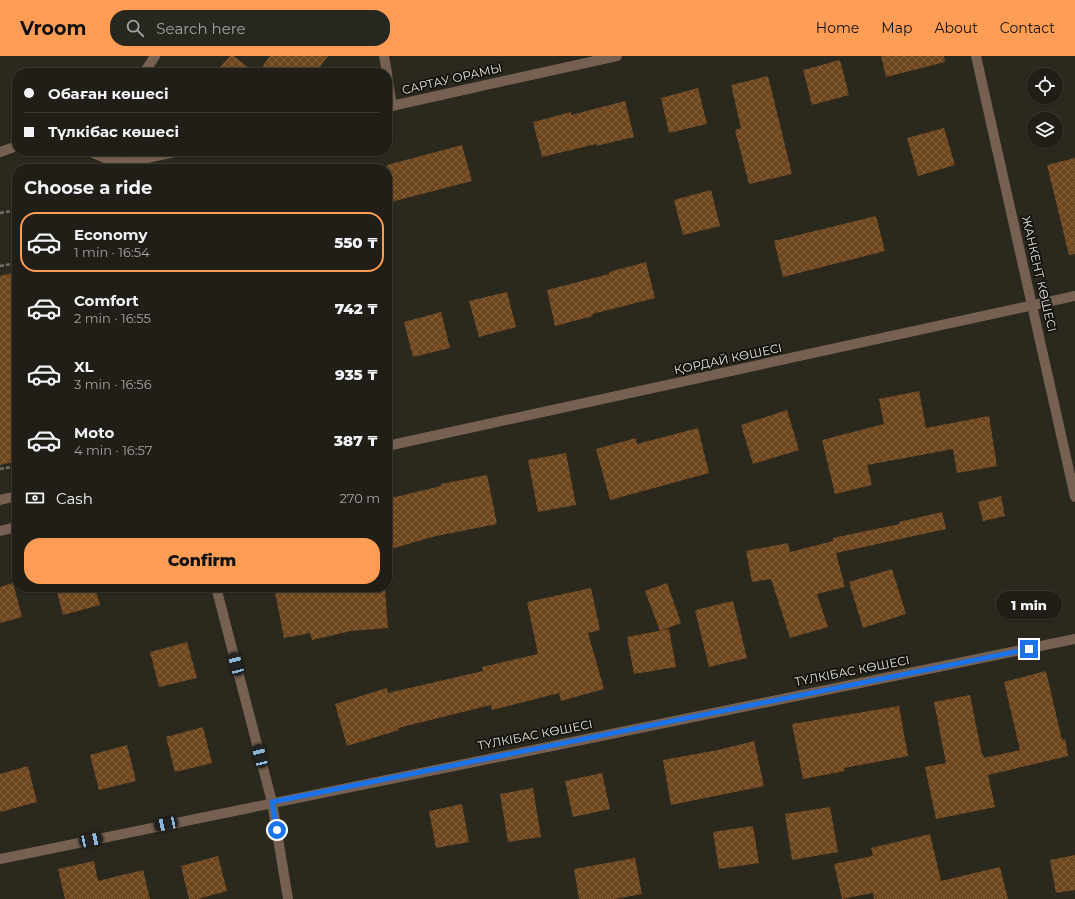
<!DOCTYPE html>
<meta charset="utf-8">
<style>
body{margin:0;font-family:Montserrat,sans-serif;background:#28271f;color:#f1f3f6;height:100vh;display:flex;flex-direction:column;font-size:15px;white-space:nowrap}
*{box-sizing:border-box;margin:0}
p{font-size:13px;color:#a2a2a1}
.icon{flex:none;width:22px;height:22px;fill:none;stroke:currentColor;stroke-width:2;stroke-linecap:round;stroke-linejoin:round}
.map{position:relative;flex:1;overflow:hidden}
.panel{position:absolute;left:12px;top:108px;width:380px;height:428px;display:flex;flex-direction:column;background:#201e16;border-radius:16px;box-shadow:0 1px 3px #0004,0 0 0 1px #3d3c35}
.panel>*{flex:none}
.banner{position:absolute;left:12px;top:12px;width:380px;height:88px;border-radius:16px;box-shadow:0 1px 3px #0004,0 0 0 1px #3d3c35;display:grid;align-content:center;height:88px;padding:0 12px;background:#201e16}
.buttons{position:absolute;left:1027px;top:12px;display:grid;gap:8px}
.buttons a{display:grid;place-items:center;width:36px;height:36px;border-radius:50%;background:#201e16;box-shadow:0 1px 3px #0004,0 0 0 1px #3d3c35;font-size:20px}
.end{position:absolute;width:18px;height:18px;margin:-9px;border:5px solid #1a73e8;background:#fff;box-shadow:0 0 0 2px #fff}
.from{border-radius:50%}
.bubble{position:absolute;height:28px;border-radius:14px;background:#201e16;box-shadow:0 1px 3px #0004,0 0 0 1px #3d3c35;font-size:13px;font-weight:800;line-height:28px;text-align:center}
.car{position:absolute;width:12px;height:24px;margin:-12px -6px;border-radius:5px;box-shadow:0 0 3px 1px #0007;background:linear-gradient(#222 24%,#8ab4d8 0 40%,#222 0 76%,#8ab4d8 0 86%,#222 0)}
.banner b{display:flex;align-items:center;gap:14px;height:38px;font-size:15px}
.banner b+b{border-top:1px solid #3d3c35}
.banner i{width:10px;height:10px;background:#f1f3f6}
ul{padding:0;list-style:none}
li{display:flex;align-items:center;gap:12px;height:60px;margin:0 8px 6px;padding:0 4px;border:2px solid transparent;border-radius:16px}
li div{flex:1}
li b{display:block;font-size:15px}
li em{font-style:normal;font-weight:800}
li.selected{border-color:#fd9d55}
li>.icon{width:36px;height:36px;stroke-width:1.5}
h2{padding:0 12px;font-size:18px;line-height:48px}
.pay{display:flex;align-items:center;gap:10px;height:44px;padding:0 12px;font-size:15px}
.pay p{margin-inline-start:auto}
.cta{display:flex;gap:8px;margin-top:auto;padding:8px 12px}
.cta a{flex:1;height:46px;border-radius:16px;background:#fd9d55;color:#111;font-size:16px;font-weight:800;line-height:46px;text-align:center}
header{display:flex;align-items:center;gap:24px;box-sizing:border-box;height:56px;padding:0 20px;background:#fd9d55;color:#111}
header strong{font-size:19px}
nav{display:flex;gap:22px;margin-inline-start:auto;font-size:14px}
.search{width:280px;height:36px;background:#28271f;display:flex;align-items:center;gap:10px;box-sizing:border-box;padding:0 14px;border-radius:16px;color:#a2a2a1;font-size:15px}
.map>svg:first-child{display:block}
</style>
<header>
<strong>Vroom</strong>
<div class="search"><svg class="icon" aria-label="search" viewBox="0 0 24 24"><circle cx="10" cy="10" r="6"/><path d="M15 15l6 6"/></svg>Search here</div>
<nav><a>Home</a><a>Map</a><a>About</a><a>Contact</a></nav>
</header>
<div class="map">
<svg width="1075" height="843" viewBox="0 0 1075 843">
<defs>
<pattern id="building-cross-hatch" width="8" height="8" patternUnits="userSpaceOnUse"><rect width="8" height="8" fill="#6e461d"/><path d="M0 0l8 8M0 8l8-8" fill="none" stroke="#83603d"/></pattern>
</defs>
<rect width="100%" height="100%" fill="#2b281e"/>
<g fill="url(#building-cross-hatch)">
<path d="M230,0h4l21,17h-40z"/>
<path d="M270,0h58l-13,17h-57z"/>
<path d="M881,0h63l1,6 -59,15z"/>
<path d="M840,4l9,35 -37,10 -9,-35z"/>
<path d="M768,20l24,98 -43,10 -14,-54 6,-2 -10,-43z"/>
<path d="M698,32l9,36 -38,9 -8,-35z"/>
<path d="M625,45l9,36 -38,9v-2l-54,13 -9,-35 38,-10v3z"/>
<path d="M944,72l11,37 -37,11 -11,-38z"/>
<path d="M462,89l10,36 -85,22v-38z"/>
<path d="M1075,102v96l-6,1 -22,-90z"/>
<path d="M711,134l9,36 -37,9 -9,-35z"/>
<path d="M876,160l9,35 -102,26 -9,-36z"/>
<path d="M646,206l9,36 -63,16 1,2 -38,10 -8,-36 62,-16v-2z"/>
<path d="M17,216v189l-17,4v-189z"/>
<path d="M507,236l9,35 -37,10 -10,-36z"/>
<path d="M441,256l9,36 -37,9 -9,-35z"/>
<path d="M919,335l7,37 63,-12 8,50 -40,7 -4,-24 -86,16 5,20 -37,9 -13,-54 62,-16 -5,-25z"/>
<path d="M787,354l12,40 -46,14 -12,-39z"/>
<path d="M698,372l11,45 -99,27 -14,-51 40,-11 1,6z"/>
<path d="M566,397l10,52 -38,7 -10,-52z"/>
<path d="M487,419l10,49 -61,12 -49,14v-51l54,-13v-2z"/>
<path d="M1001,440l4,20 -22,5 -5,-19z"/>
<path d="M942,456l4,17 -110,24 9,34 -28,7 11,33 -38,11 -19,-59 -19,3 -6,-31 42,-8 2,9 43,-11v-3l67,-14 -1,-2z"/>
<path d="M892,513l14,45 -43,14 -14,-46z"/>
<path d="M13,527l9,34 -22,6v-36z"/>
<path d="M667,527l14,40 -21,8 -15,-40z"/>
<path d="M56,531h39l5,18 -37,10z"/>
<path d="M274,531h66l1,5 44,-3 3,39 -37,3 -39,9 -2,-7 -26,5z"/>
<path d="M591,532l9,42 -12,3 16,56 -43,12 -2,-8 -67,17 -1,-5 -93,23 1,2 -52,16 -12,-42 52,-16 1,5 95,-22 -1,-4 56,-13 -11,-52z"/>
<path d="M733,545l14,57 -38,9 -14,-57z"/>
<path d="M669,573l7,38 -42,7 -7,-37z"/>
<path d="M187,586l10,36 -38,9 -9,-35z"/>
<path d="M1046,615l16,69 3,-1 3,17 -80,19 7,32 -59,12 -11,-52 21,-4 -12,-61 36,-7 12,60h2v3l36,-8 -16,-68z"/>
<path d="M899,650l9,50 -64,12 1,3 -42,8 -11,-55z"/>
<path d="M203,671l9,36 -37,9 -9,-35z"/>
<path d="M754,685l10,45 -93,19 -8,-45 55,-10z"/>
<path d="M127,689l9,36 -37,9 -9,-35z"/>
<path d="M28,710l9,36 -37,10v-38z"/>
<path d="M602,717l8,36 -37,8 -8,-36z"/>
<path d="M533,732l8,49 -33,5 -8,-48z"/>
<path d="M462,748l7,38 -33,6 -7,-37z"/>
<path d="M830,751l8,45 -46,8 -7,-46z"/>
<path d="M753,770l6,37 -40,6 -6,-37z"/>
<path d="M930,778l11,47 59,-14 8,32h-134l-1,-6 -31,6 -8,-35 39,-8 -2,-8z"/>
<path d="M1075,799v35l-19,3 -6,-33z"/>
<path d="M218,800l9,35 -29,8h-9l-8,-33z"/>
<path d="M635,802l7,36 -28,5h-35l-5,-30z"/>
<path d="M94,805l4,20 45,-11 7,29h-85l-7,-30z"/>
</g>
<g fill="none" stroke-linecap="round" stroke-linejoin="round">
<g stroke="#6f6d64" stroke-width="2.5" stroke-dasharray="4 2" stroke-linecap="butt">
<path d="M0,157l17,-3"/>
<path d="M0,210l17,-3"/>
<path d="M0,413l17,-3"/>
</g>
<g stroke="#756051" stroke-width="10">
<path d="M384,0l3,17"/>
<path d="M387,19l5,31"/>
<path d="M88,95l31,13"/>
<path d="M0,96l17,-6"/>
<path d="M0,444l17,-4"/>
</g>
<g stroke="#756051" stroke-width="10">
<path d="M976,0l99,441"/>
<path d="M144,17l11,-17"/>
<path d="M387,51l230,-51"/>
<path d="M119,95l1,18"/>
<path d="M119,108l60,-13"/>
<path d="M216,531l56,215 16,97"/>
<path d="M0,803l1075,-220"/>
</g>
<g stroke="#756051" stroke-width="10">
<path d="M387,390l688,-150"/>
<path d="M0,475l17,-4"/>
</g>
</g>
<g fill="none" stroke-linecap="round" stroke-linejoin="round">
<path stroke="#1a73e8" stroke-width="5" d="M277,774l-5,-28 757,-153"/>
</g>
<g text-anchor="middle" stroke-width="3.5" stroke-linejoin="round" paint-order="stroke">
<g font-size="12" fill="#e4e2dc" stroke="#12110c">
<text transform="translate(452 23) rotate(-13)" y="4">САРТАУ ОРАМЫ</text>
<text transform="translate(1039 218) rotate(77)" y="4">ЖАНКЕНТ КӨШЕСІ</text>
<text transform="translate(728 303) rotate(-12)" y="4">ҚОРДАЙ КӨШЕСІ</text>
<text transform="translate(852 615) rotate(-11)" y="4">ТҮЛКІБАС КӨШЕСІ</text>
<text transform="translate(535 679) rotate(-11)" y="4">ТҮЛКІБАС КӨШЕСІ</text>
</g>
</g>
</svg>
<div class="buttons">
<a><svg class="icon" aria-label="locate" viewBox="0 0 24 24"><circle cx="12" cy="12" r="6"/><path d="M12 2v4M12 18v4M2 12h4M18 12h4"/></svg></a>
<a><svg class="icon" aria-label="layers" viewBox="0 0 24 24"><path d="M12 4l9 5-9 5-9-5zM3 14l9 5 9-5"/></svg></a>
</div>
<i class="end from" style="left:277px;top:774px"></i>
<i class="end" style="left:1029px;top:593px"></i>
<div class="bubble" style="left:996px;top:535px;width:66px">1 min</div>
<i class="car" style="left:236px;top:608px;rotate:345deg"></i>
<i class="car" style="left:260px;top:700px;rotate:346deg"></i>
<i class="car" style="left:166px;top:768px;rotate:258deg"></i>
<i class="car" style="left:91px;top:784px;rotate:78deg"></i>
<div class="banner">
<b><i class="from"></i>Обаған көшесі</b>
<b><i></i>Түлкібас көшесі</b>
</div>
<section class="panel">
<h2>Choose a ride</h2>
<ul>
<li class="selected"><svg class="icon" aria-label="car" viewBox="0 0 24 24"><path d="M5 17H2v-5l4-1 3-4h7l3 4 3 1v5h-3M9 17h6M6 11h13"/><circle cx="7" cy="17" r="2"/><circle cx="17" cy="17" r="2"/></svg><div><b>Economy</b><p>1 min · 16:54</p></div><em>550 ₸</em></li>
<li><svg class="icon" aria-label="car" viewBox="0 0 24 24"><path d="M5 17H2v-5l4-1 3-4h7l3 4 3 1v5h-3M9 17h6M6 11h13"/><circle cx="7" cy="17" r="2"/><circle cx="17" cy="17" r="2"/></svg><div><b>Comfort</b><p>2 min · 16:55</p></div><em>742 ₸</em></li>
<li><svg class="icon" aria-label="car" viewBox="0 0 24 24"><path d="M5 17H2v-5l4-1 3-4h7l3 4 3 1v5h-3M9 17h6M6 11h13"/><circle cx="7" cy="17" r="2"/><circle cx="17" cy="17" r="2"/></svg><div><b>XL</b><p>3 min · 16:56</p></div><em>935 ₸</em></li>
<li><svg class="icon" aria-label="car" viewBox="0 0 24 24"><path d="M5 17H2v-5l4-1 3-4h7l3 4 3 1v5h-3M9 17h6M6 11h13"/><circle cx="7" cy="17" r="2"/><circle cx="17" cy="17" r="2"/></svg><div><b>Moto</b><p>4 min · 16:57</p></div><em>387 ₸</em></li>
</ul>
<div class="pay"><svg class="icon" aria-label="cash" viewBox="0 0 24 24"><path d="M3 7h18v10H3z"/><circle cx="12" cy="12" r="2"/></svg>Cash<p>270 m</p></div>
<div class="cta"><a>Confirm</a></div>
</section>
</div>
